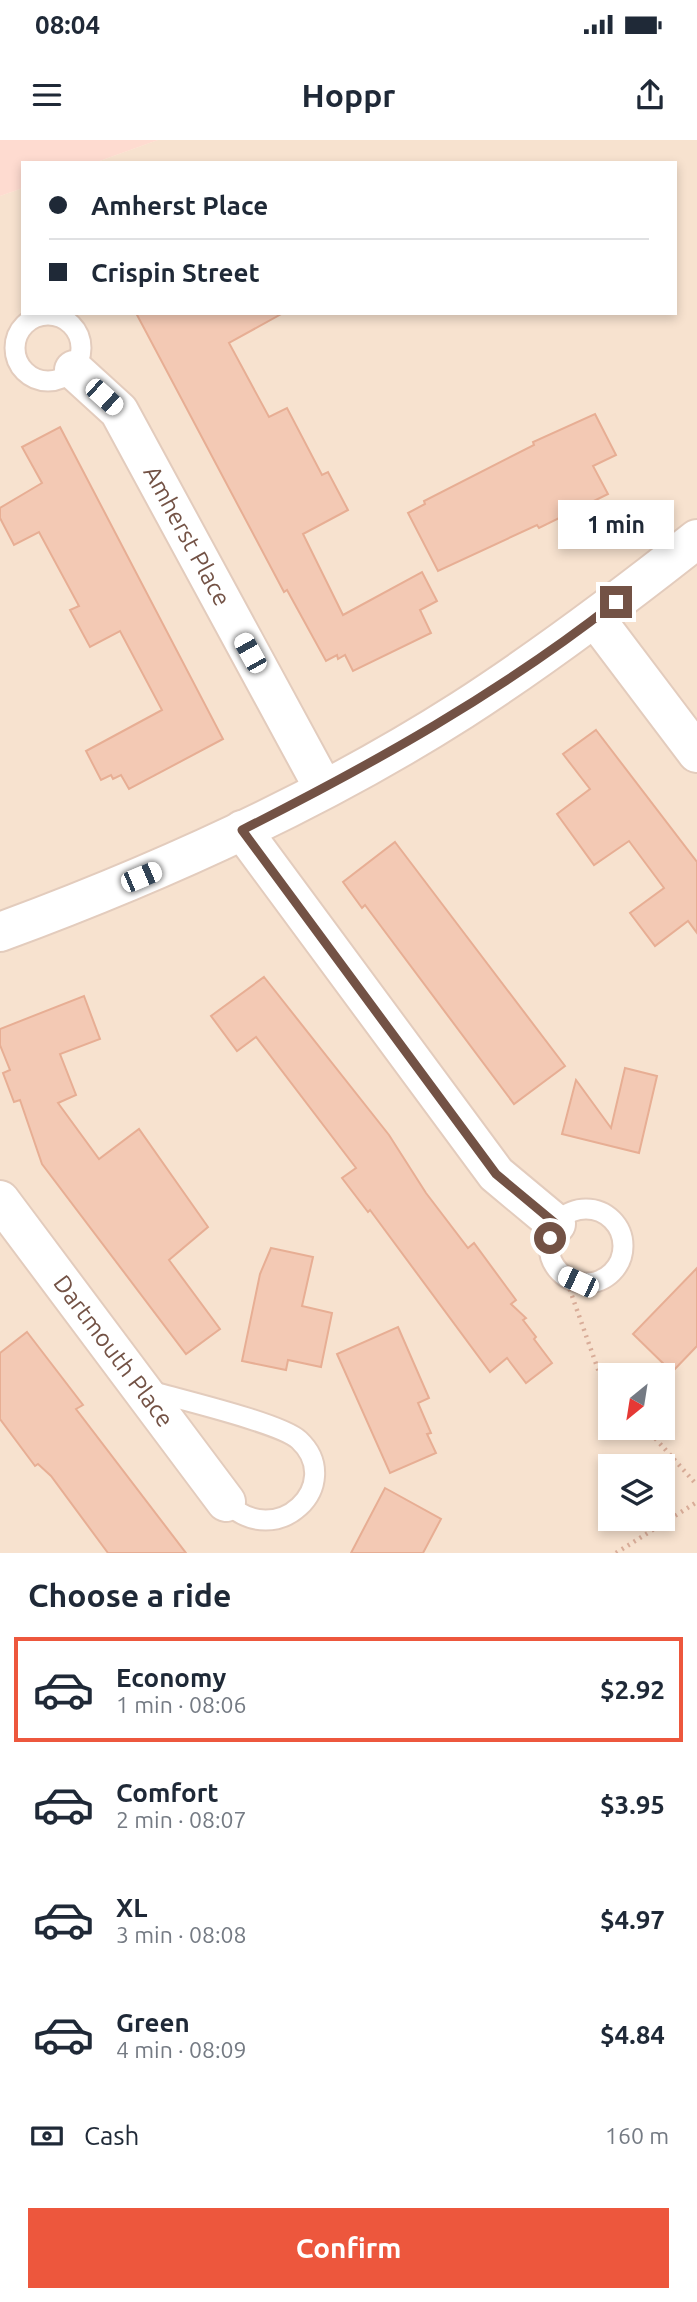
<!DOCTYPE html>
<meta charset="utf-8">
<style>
body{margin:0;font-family:Ubuntu,sans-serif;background:#f2f2f3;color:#1f2937;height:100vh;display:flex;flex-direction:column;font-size:26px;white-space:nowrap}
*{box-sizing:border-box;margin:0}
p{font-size:23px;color:#747a83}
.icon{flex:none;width:38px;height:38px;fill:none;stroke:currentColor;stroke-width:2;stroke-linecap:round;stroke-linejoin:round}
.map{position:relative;height:1413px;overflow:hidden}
.panel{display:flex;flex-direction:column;background:#fff;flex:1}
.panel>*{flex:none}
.top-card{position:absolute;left:21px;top:21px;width:656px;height:154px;border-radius:0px;box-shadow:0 4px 10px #0003;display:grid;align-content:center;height:154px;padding:0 28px;background:#fff}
.needle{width:46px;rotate:210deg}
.controls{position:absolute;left:598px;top:1223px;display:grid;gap:14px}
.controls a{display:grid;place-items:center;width:77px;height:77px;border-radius:0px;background:#fff;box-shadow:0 4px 10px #0003;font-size:35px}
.end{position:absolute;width:32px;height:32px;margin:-16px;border:9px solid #735245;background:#fff;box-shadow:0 0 0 4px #fff}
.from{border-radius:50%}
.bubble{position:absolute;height:49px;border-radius:0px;background:#fff;box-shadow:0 4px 10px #0003;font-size:23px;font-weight:700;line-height:49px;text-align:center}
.car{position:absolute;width:21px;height:42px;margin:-21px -10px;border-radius:9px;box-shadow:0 0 5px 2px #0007;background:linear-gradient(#fff 24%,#345 0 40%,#fff 0 76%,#345 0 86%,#fff 0)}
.top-card b{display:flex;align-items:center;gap:24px;height:66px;font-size:26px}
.top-card b+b{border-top:2px solid #e0e1e3}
.top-card i{width:18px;height:18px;background:#1f2937}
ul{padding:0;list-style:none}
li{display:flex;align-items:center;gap:21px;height:105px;margin:0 14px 10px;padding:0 14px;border:4px solid transparent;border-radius:0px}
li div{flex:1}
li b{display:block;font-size:26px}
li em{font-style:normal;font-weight:700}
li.selected{border-color:#ed573d}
li>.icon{width:63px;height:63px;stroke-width:1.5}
h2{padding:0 28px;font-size:32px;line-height:84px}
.pay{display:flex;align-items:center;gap:18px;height:77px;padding:0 28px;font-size:26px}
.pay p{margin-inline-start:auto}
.action{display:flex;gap:14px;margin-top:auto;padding:14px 28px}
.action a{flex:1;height:80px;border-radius:0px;background:#ed573d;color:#fff;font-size:28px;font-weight:700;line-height:80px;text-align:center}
.status{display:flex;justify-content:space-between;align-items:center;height:49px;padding:0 35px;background:#fff;direction:ltr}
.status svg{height:19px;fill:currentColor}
header{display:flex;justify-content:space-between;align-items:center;height:91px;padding:0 28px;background:#fff;font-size:32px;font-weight:700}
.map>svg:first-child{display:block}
</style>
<div class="status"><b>08:04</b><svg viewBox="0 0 49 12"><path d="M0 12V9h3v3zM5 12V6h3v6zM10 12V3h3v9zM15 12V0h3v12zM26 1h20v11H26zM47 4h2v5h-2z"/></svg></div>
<header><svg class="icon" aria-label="menu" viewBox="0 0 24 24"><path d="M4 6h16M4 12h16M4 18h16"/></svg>Hoppr<svg class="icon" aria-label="share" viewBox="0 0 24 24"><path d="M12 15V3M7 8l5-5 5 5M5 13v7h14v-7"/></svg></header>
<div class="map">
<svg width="697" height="1413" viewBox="0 0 697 1413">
<rect width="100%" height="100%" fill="#fdefde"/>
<path fill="#f7e2cf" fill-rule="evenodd" d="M158,0h539v1413h-697v-1357l23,-8v125h653v-150h-582zM611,1236h52v52h-52zM611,1326h52v53h-52z"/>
<path fill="#fedbd0" d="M0,0h158l-64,23h-71v25l-23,8z"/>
<g fill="#f3c9b4" stroke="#e7ae94" stroke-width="2">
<path d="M136,173h147l-54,30 40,74 18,-9 35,67 6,-3 20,38 -45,24 40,81 79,-43 15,29 -17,9 11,23 -78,38 -8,-16 -7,4 -1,-4 -11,6 -39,-71 -3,2z"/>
<path d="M595,274l21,41 -23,11 15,28 -69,34 -2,-3 -99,46 -30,-58 17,-9 -1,-3 110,-56 -1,-3z"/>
<path d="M60,287l163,312 -94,50 -8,-14 -8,4 -2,-4 -10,5 -15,-29 76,-41 -42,-79 -30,16 -20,-37 9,-4 -40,-74 -25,13 -14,-27v-10l42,-25 -20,-36z"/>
<path d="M596,590l101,132v71l-9,-12 -33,25 -25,-33 34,-25 -35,-47 -35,24 -37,-51 33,-25 -27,-35z"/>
<path d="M395,702l170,224 -51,38 -149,-199 -3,3 -19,-26z"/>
<path d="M264,837l125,158 37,58 42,55 6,-5 42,57 -5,4 15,14 -3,2 13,17 -2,2 18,24 -26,20 -19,-25 -17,14 -120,-162 -2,2 -26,-34 14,-10 -100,-131 -19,14 -26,-35z"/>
<path d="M84,856l16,43 -40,15 16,41 -18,8 41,56 40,-30 69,98 -39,33 51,69 -34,25 -144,-190 -22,-64 -6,2 -11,-29 7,-3 -10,-25v-16z"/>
<path d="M625,928l32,8 -18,77 -77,-19 14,-54 35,48z"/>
<path d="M271,1108l42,9 -11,49 30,7 -11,54 -33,-7 -2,10 -44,-9 18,-87z"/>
<path d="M697,1128v78l-25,26 -39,-38z"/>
<path d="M398,1187l31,71 -11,5 13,30 -4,1 9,19 -46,20 -53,-119z"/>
<path d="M27,1192l56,73 -7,4 110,144h-78l-57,-77 -13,-12 -3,2 -35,-47v-66z"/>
<path d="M385,1348l56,31 -18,34h-72z"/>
</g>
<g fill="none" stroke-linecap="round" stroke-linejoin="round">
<g stroke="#e3ccbd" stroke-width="23">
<g id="lane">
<circle cx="48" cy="208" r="33"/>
<circle cx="586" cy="1106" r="37"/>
<path d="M147,1250c30,9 134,33 152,50 47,44 -22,113 -73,62"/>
</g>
</g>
<g stroke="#e3ccbd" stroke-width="42">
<g id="street">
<path id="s1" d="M74,230l45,41 205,378"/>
<path d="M595,478l102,135"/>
<path d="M242,690l254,344 60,50"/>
<path d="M0,792c160,-59 318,-130 462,-222 82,-53 159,-111 235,-171"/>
<path id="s2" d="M0,1060l226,302"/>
</g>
</g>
<g stroke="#d8ac98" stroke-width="4.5" stroke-dasharray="2 5" stroke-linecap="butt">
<path d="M565,1136l41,116 5,4"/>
<path d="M646,1288l51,57"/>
<path d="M616,1413l81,-51"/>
</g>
<use href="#lane" stroke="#fff" stroke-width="19"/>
<use href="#street" stroke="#fff" stroke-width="38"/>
</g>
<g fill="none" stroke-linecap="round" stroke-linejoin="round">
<path stroke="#735245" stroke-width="9" d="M550,1098l6,-14 -60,-50 -254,-344c131,-66 258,-137 374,-228"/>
</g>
<g text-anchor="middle" stroke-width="5" stroke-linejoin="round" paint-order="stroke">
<g font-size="24" fill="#735245" stroke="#fff3e5">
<text dy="8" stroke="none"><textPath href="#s1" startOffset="203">Amherst Place</textPath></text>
<text dy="8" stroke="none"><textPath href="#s2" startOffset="189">Dartmouth Place</textPath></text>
</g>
</g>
</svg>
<div class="controls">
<a><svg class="needle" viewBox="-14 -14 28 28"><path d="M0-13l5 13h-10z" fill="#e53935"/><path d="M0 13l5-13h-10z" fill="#747a83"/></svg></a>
<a><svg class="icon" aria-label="layers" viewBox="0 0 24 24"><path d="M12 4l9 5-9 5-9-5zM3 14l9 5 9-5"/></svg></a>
</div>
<i class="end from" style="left:550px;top:1098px"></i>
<i class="end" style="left:616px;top:462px"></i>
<div class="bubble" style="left:558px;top:360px;width:116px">1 min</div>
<i class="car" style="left:104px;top:257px;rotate:132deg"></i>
<i class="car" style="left:250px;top:513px;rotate:331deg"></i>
<i class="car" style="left:141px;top:737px;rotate:67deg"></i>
<i class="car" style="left:578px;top:1142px;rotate:295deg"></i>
<div class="top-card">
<b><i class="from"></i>Amherst Place</b>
<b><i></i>Crispin Street</b>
</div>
</div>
<section class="panel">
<h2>Choose a ride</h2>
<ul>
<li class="selected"><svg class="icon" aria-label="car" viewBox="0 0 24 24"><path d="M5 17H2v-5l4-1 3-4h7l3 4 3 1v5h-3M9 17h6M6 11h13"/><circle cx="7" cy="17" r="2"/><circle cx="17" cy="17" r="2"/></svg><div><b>Economy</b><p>1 min · 08:06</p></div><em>$2.92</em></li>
<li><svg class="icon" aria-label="car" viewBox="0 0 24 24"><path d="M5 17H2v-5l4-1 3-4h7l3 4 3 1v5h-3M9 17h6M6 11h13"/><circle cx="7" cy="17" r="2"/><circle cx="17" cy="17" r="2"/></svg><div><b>Comfort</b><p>2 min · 08:07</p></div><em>$3.95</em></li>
<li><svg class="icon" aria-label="car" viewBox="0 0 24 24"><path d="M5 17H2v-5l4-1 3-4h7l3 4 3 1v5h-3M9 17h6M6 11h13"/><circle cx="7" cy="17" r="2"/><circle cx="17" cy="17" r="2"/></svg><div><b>XL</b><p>3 min · 08:08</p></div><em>$4.97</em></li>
<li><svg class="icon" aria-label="car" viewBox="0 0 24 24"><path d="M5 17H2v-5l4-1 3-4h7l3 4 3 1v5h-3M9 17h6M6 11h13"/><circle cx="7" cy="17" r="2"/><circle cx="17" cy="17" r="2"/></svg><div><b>Green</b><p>4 min · 08:09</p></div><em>$4.84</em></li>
</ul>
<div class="pay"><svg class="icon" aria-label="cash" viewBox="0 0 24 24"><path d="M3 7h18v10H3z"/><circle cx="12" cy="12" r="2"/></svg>Cash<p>160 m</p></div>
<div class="action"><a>Confirm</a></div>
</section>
